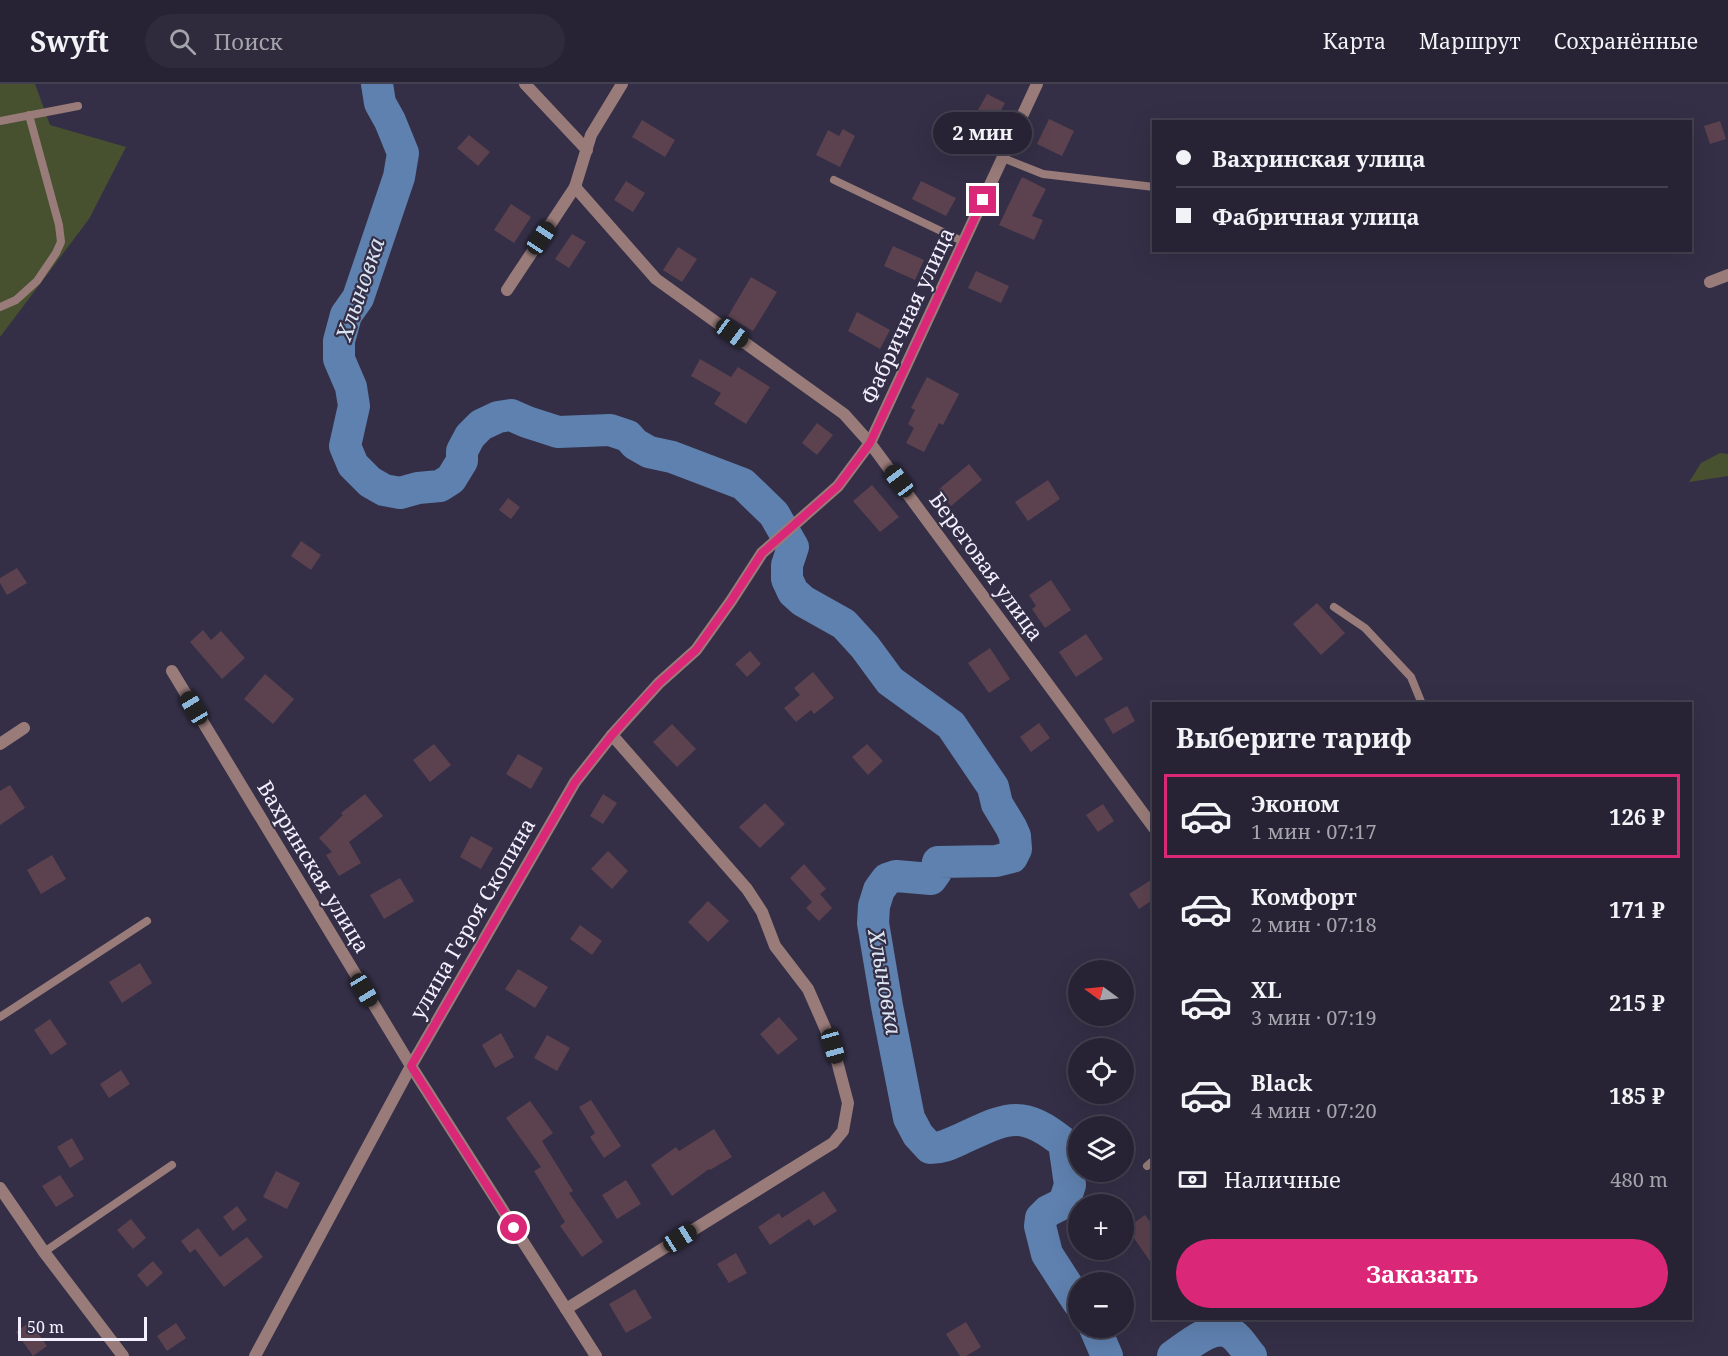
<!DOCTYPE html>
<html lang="ru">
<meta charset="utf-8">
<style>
body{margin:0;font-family:"Noto Serif",serif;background:#2f2b3c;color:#f1f3f6;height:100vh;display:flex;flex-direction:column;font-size:22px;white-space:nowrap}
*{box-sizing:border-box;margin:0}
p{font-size:20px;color:#a4a4ac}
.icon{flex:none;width:33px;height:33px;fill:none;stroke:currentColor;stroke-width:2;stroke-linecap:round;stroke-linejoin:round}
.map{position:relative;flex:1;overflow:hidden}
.panel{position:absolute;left:1152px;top:618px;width:540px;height:618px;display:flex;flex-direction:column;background:#272334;border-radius:0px;box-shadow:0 6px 24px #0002,0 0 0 2px #43404f}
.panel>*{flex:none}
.top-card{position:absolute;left:1152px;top:36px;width:540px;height:132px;border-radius:0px;box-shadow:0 6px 24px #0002,0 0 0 2px #43404f;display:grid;align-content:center;height:132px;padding:0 24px;background:#272334}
.needle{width:39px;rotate:285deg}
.controls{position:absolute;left:1068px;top:876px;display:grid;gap:12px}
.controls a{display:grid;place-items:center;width:66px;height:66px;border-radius:50%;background:#272334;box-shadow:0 6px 24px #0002,0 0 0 2px #43404f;font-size:30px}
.scale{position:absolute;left:18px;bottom:15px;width:129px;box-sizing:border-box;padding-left:6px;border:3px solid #f3f0ff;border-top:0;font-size:16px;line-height:21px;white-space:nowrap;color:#f3f0ff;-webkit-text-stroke:4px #342f46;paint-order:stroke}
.end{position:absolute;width:27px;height:27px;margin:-14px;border:8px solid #db2777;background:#fff;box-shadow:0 0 0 3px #fff}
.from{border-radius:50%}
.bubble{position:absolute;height:42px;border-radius:21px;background:#272334;box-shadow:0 6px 24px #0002,0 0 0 2px #43404f;font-size:20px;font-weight:700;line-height:42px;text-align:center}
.car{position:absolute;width:18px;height:36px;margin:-18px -9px;border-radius:8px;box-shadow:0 0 4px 2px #0007;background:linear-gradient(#222 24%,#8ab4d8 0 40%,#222 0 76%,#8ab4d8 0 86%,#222 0)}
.top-card b{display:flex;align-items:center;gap:21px;height:57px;font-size:22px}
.top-card b+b{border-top:2px solid #43404f}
.top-card i{width:15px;height:15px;background:#f1f3f6}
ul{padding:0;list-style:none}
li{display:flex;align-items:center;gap:18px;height:84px;margin:0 12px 9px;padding:0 12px;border:3px solid transparent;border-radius:0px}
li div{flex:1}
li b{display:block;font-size:22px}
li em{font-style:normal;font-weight:700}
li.current{border-color:#db2777}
li>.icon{width:54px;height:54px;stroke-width:1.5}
h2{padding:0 24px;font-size:27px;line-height:72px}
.pay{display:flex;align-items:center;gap:15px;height:66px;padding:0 24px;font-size:22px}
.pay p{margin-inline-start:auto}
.button{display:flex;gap:12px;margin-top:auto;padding:12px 24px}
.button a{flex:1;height:69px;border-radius:36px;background:#db2777;color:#fff;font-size:24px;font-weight:700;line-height:69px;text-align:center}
header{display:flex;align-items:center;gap:36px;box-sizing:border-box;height:84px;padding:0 30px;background:#272334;border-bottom:2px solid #43404f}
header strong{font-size:28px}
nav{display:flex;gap:33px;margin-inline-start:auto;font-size:21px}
.search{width:420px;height:54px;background:#2f2b3c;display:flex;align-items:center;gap:15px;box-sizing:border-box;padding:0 21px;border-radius:33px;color:#a4a4ac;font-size:22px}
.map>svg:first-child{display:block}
</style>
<header>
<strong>Swyft</strong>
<div class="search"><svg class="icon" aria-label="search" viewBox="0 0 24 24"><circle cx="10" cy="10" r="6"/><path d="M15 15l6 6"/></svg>Поиск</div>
<nav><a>Карта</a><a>Маршрут</a><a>Сохранённые</a></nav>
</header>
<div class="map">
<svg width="1728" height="1272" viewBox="0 0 1728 1272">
<rect width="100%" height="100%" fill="#342f46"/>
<g fill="#47512f">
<path d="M0,0h35l15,41 76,22 -37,72 -89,118z"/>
<path d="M1720,369l8,1v22l-39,6 12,-19z"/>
</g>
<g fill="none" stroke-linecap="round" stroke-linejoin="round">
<g stroke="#5f81af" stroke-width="32">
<path d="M377,0l3,19 10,18 13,32 -4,24 -41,121 -12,17 -7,26v18l12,28 3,19 -9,40 8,19 17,17 14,8 16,3 18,-5 22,-2 11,-7 11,-18v-10l8,-15 11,-11 17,-8 13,-2 16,7 31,10 52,-2 18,6 7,8 14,8 23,5 71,27 31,30 19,33 -6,18v14l6,13 10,9 41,23 21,23 25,34 61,44 42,62 4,17 14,23 4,9 1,13 -4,8 -16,4 -58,1 -2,10 -5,7 -35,-3 -9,3 -8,11 -5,16 -1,17 14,83 22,112 9,17 12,13c12,0 20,-4 31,-9 46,-21 60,-31 103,4l6,42 -6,18 -16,8 -7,7 -1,8 7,28 31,48"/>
<path d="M1095,1244l12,28"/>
<path d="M1173,1272c13,-9 38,-31 55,-24 9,3 17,17 23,24"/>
</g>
</g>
<g fill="#5b424e">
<path d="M987,10l18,9 -9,17 -18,-10z"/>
<path d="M1049,35l25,12 -12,25 -25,-12z"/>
<path d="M642,36l33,20 -10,17 -33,-20z"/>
<path d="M1720,37l6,18 -16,5 -6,-18z"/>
<path d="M843,45l12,7 -15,31 -24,-12 12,-25 11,6z"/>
<path d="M469,51l21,17 -12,14 -21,-18z"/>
<path d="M1022,93l24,12 -14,27 11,4 -9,20 -35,-15z"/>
<path d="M626,97l19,12 -12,19 -19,-12z"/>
<path d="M921,97l35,17 -10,18 -34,-17z"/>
<path d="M511,120l20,13 -17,26 -20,-13z"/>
<path d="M572,150l14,8 -17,26 -14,-9z"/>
<path d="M893,162l31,14 -9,20 -31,-14z"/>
<path d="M678,163l19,12 -15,23 -19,-12z"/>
<path d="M976,187l33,15 -8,17 -33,-15z"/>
<path d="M751,193l26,15 -24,39 -25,-15z"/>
<path d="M857,228l33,18 -10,19 -32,-18z"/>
<path d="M700,275l31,18 7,-10 32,20 -24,37 -32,-20 7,-11 -30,-17z"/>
<path d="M927,293l32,17 -16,31 -4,-2 -15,29 -18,-9 8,-15 -6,-4 7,-14 -4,-2z"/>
<path d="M817,339l16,12 -16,20 -15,-12z"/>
<path d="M969,380l13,16 -31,26 -13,-16z"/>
<path d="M1048,396l12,19 -32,22 -13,-19z"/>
<path d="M872,401l27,32 -19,15 -27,-31z"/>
<path d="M508,414l12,9 -9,12 -12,-9z"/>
<path d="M301,457l20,14 -10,15 -20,-14z"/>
<path d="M17,484l10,15 -20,12 -7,-12v-5z"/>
<path d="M1051,496l20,30 -26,18 -13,-19 4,-3 -7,-11z"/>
<path d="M1317,519l28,30 -24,22 -28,-31z"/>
<path d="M203,546l8,10 10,-9 24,27 -23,21 -32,-37z"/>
<path d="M1086,550l17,25 -27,18 -17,-25z"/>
<path d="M990,564l20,31 -21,14 -21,-30z"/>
<path d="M750,567l11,13 -14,13 -12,-13z"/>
<path d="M813,588l21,26 -20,16 -3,-4 -15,12 -12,-14 16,-13 -6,-7z"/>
<path d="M265,590l29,25 -21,25 -29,-25z"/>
<path d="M1127,622l8,15 -22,13 -9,-15z"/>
<path d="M1039,639l11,15 -19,14 -11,-15z"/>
<path d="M672,640l24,25 -19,18 -24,-25z"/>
<path d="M434,660l17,21 -21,17 -17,-22z"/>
<path d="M867,660l16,17 -15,14 -16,-18z"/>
<path d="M518,670l25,14 -12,21 -25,-15z"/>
<path d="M10,701l15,23 -25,17v-34z"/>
<path d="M365,710l18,22 -34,26 12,21 -22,13 -13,-21 6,-3 -13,-14 24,-23 -2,-2z"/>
<path d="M603,710l14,9 -14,21 -13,-8z"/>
<path d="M765,719l20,21 -25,24 -21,-21z"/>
<path d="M1103,720l11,17 -16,11 -12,-17z"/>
<path d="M471,752l22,12 -12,21 -21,-12z"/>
<path d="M608,767l20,20 -16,18 -21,-20z"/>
<path d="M52,771l14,24 -25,15 -14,-24z"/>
<path d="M804,780l22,25 -6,5 12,14 -13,13 -13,-13 6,-6 -22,-24z"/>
<path d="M400,794l14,23 -30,18 -14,-24z"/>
<path d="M1154,794v21l-15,10 -10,-15z"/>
<path d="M708,817l21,20 -21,21 -20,-20z"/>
<path d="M580,841l22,16 -10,14 -22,-16z"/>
<path d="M140,879l12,20 -30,20 -13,-21z"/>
<path d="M518,885l30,18 -13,21 -30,-19z"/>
<path d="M779,933l19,22 -20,16 -18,-21z"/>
<path d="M50,935l17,25 -16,11 -17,-25z"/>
<path d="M501,949l13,24 -19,11 -13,-23z"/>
<path d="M547,951l23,13 -13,23 -23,-13z"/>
<path d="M121,986l9,14 -21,14 -9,-14z"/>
<path d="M591,1016l30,46 -17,12 -14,-21 5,-4 -16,-26z"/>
<path d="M530,1017l23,32 -11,8 31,50 -4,2 34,49 -21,15 -22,-31 5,-4 -31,-51 7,-4 -35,-49z"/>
<path d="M714,1045l18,28 -22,13 -1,-1 -37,27 -21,-31 25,-18 3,4z"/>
<path d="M72,1054l12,21 -14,9 -13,-21z"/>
<path d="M276,1087l24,12 -13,26 -24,-12z"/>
<path d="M60,1091l14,21 -18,11 -14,-21z"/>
<path d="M626,1096l15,24 -24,15 -15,-24z"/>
<path d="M824,1107l13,20 -23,15 -5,-7 -39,26 -12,-18 21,-14 3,5z"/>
<path d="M237,1122l10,14 -14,11 -10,-14z"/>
<path d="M1145,1131l9,12v40l-27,-39z"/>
<path d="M131,1135l15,19 -13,11 -16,-19z"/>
<path d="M198,1144l22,29 27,-20 16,20 -39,30 -29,-38 -5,4 -9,-12z"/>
<path d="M736,1169l11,20 -18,10 -12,-19z"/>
<path d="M153,1177l10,12 -16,14 -10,-12z"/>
<path d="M635,1205l17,29 -26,15 -17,-29z"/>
<path d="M30,1238l17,24 -14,10 -17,-24z"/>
<path d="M966,1238l15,25 -15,9h-6l-14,-22z"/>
<path d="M176,1239l10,15 -19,13 -10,-15z"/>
</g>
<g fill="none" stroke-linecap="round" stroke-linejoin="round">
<g stroke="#997c7a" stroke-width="8">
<path d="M0,37l78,-15"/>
<path d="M1003,74l40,16 111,13"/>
<path d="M834,96l130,62"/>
<path d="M0,223l16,-7 21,-19 19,-28 5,-11 -2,-17 -30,-110"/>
<path d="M1334,523l31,21 46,49 11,27"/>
<path d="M0,933l147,-96"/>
<path d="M1147,1082l7,-6"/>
<path d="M44,1168l128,-87"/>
</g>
<g stroke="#997c7a" stroke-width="12">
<path d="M525,0l62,66"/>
<path d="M575,103l81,92 188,135 26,29 284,385"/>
<path d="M1710,198l18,-7"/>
<path d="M507,206l68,-103 16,-52 31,-51"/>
<path d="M172,587l239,395 185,290"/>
<path d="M0,660l24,-16"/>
<path d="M0,1104l44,64 79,104"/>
<path d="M566,1225l267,-166 10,-12 5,-28 -15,-57 -25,-57 -33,-43 -13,-34 -15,-23 -135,-154"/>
<path d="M255,1272l156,-290 164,-284 37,-47 47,-52 37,-33 35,-49 31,-48 76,-67 32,-43 167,-359"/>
</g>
</g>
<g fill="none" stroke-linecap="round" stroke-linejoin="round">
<path stroke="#db2777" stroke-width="8" d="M514,1144l-103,-162 164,-284 37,-47 23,-26 24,-26 37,-33 35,-49 31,-48 76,-67 32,-43 113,-243"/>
</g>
<g text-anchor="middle" stroke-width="4.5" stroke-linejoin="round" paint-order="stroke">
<g font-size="21" fill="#f3f0ff" stroke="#342f46">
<text transform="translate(908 232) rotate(-65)" y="7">Фабричная улица</text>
<text transform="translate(986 483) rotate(54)" y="7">Береговая улица</text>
<text transform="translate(313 783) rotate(59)" y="7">Вахринская улица</text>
<text transform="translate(473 835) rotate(-60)" y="7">улица Героя Скопина</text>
</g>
<g font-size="22" font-style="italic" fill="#d9e4f2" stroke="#342f46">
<text transform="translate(360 205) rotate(-71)" y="8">Хлыновка</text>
<text transform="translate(885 898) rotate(80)" y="8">Хлыновка</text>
</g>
</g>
</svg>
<div class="controls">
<a><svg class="needle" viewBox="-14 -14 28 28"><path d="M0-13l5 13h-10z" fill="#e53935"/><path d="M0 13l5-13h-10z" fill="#a4a4ac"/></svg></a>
<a><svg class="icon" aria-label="locate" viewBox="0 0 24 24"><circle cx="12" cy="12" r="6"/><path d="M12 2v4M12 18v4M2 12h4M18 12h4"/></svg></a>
<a><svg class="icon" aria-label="layers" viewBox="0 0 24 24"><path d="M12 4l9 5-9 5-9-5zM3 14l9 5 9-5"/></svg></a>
<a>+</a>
<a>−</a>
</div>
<div class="scale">50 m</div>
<i class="end from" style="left:514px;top:1144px"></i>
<i class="end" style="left:983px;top:116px"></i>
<div class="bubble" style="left:933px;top:28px;width:99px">2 мин</div>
<i class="car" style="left:541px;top:154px;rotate:34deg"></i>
<i class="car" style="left:732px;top:249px;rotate:126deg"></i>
<i class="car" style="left:899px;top:397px;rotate:323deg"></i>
<i class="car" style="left:194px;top:624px;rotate:329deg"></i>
<i class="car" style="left:364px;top:906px;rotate:149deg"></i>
<i class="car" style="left:833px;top:962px;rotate:164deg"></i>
<i class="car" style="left:680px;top:1154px;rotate:58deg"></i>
<div class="top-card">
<b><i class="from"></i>Вахринская улица</b>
<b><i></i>Фабричная улица</b>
</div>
<section class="panel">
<h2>Выберите тариф</h2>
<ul>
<li class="current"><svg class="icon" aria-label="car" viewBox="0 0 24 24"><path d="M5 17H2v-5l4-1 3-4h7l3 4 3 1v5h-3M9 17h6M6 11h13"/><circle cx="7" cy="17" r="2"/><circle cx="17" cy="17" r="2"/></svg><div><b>Эконом</b><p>1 мин · 07:17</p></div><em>126 ₽</em></li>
<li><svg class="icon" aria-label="car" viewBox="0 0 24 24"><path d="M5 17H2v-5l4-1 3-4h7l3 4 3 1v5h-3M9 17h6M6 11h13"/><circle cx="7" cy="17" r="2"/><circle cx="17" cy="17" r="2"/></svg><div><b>Комфорт</b><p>2 мин · 07:18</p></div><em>171 ₽</em></li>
<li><svg class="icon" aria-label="car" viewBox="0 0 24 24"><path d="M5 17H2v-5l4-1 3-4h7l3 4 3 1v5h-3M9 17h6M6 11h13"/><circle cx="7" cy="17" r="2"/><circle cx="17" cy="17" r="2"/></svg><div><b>XL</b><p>3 мин · 07:19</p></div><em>215 ₽</em></li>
<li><svg class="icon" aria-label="car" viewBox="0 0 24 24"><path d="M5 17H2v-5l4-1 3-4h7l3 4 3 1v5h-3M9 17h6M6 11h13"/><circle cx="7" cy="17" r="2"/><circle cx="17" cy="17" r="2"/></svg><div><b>Black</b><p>4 мин · 07:20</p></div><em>185 ₽</em></li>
</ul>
<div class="pay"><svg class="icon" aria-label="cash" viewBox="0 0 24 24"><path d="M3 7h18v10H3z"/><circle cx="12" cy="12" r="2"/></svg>Наличные<p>480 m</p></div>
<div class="button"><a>Заказать</a></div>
</section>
</div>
